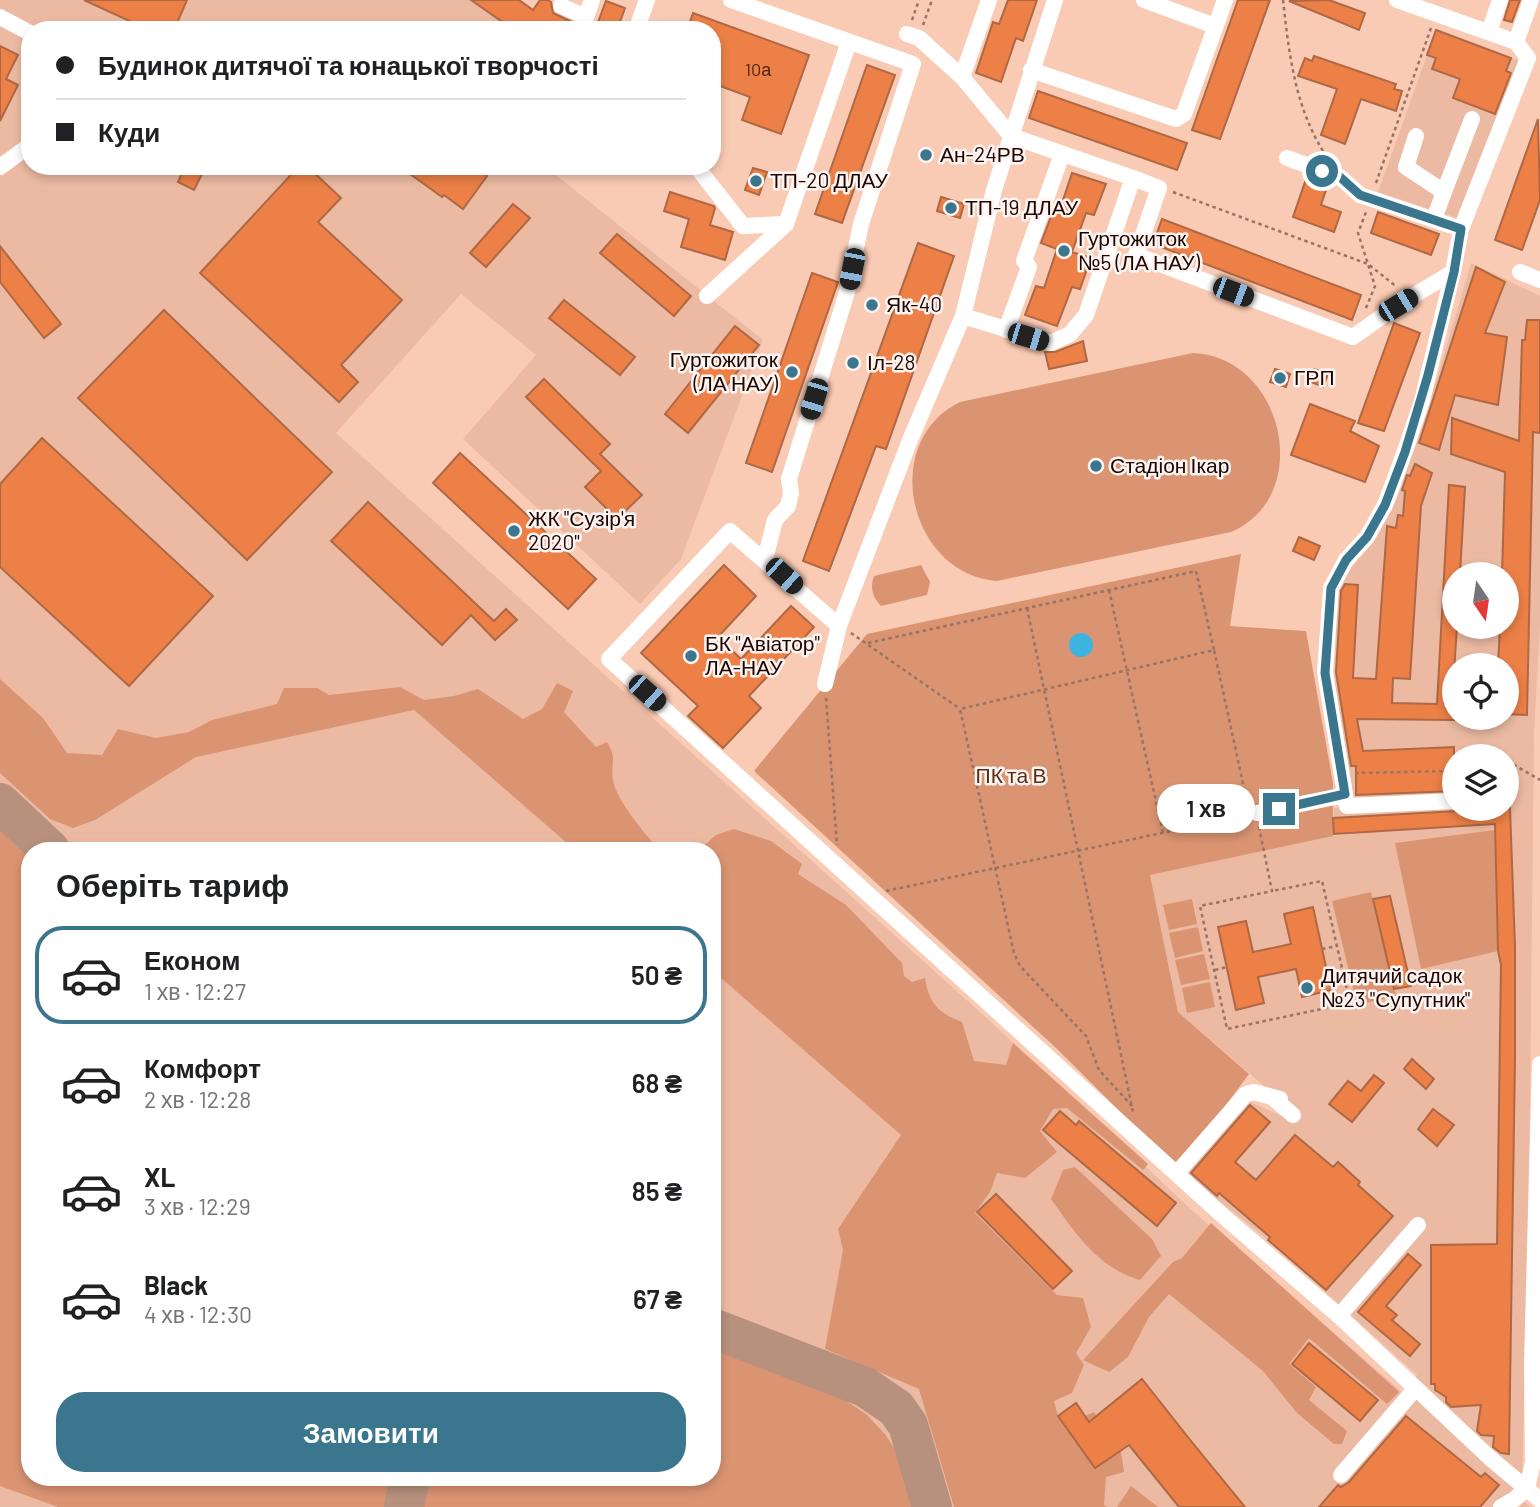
<!DOCTYPE html>
<html lang="uk">
<meta charset="utf-8">
<style>
body{margin:0;font-family:Barlow,sans-serif;background:#f6f6f6;color:#202124;height:100vh;display:flex;flex-direction:column;font-size:26px;white-space:nowrap}
*{box-sizing:border-box;margin:0}
p{font-size:23px;color:#757577}
.icon{flex:none;width:38px;height:38px;fill:none;stroke:currentColor;stroke-width:2;stroke-linecap:round;stroke-linejoin:round}
.map{position:relative;flex:1;overflow:hidden}
.panel{position:absolute;left:21px;top:842px;width:700px;height:644px;display:flex;flex-direction:column;background:#fff;border-radius:28px;box-shadow:0 4px 10px #0003}
.panel>*{flex:none}
.top-card{position:absolute;left:21px;top:21px;width:700px;height:154px;border-radius:28px;box-shadow:0 4px 10px #0003;display:grid;align-content:center;height:154px;padding:0 35px;background:#fff}
.needle{width:46px;rotate:167deg}
.tools{position:absolute;left:1442px;top:562px;display:grid;gap:14px}
.tools a{display:grid;place-items:center;width:77px;height:77px;border-radius:50%;background:#fff;box-shadow:0 4px 10px #0003;font-size:35px}
.end{position:absolute;width:32px;height:32px;margin:-16px;border:9px solid #3a768d;background:#fff;box-shadow:0 0 0 4px #fff}
.from{border-radius:50%}
.bubble{position:absolute;height:49px;border-radius:24px;background:#fff;box-shadow:0 4px 10px #0003;font-size:23px;font-weight:600;line-height:49px;text-align:center}
.car{position:absolute;width:21px;height:42px;margin:-21px -10px;border-radius:9px;box-shadow:0 0 5px 2px #0007;background:linear-gradient(#222 24%,#8ab4d8 0 40%,#222 0 76%,#8ab4d8 0 86%,#222 0)}
.top-card b{display:flex;align-items:center;gap:24px;height:66px;font-size:26px}
.top-card b+b{border-top:2px solid #e0e0e0}
.top-card i{width:18px;height:18px;background:#202124}
ul{padding:0;list-style:none}
li{display:flex;align-items:center;gap:21px;height:98px;margin:0 14px 10px;padding:0 21px;border:4px solid transparent;border-radius:28px}
li div{flex:1}
li b{display:block;font-size:26px}
li em{font-style:normal;font-weight:600}
li.on{border-color:#3a768d}
li>.icon{width:63px;height:63px;stroke-width:1.5}
h2{padding:0 35px;font-size:32px;line-height:84px}
.action{display:flex;gap:14px;margin-top:auto;padding:14px 35px}
.action a{flex:1;height:80px;border-radius:28px;background:#3a768d;color:#fff;font-size:28px;font-weight:600;line-height:80px;text-align:center}
.map>svg:first-child{display:block}
</style>
<div class="map">
<svg width="1540" height="1507" viewBox="0 0 1540 1507">
<rect width="100%" height="100%" fill="#facbb4"/>
<g fill="#ecbaa2" fill-rule="evenodd">
<path d="M0,0h519l14,10 7,-10h8l29,20 -7,10h-540v136h530l-4,9 207,165 -82,219 -41,45 -177,-165 73,-84 -75,-61 -125,139 655,589 204,191 207,179 15,-17 -149,-135 -83,-66 61,-74 47,21 -2,-12 -113,-97 -28,-137 183,-39 33,-3 -32,1v-26l18,-4 -1,-24 -17,-99 4,-98 32,-37 28,-50 40,-121 33,-112 69,33v329l-6,108 -4,373 -8,393 8,8h-1530zM1454,574h53v52h-53zM1454,665h53v53h-53zM1454,756h53v52h-53zM30,850h682v627h-682z"/>
<path d="M1436,30l84,31 -63,157 -79,-26z"/>
</g>
<g fill="#da9472">
<path d="M1193,353c91,4 122,143 38,179l-234,49c-89,-7 -118,-140 -37,-179z"/>
<path d="M1241,554l-11,72 76,5 27,152v53l-183,39 28,137 71,62 -71,95 -123,-122 -301,-276 113,-137z"/>
<path d="M921,565l9,17 -3,13 -46,11c-9,-9 -11,-19 -7,-30z"/>
<path d="M0,679l43,39 24,35 35,2 16,-26 38,9 33,-6 23,-12 65,-16 7,-16h33l12,7 71,-8 24,13 30,-4 24,-7 45,30 19,-10 15,-26 16,8 -9,21 32,35 11,-5c11,17 3,21 6,38 4,22 32,53 46,70h-84l-161,-140 -218,47 -101,63 -22,8 -23,-9 -50,-46z"/>
<path d="M0,825l30,28v624h361l-6,30h-327l-58,-21z"/>
<path d="M734,829l37,12 31,23 -4,10 48,31 56,58 2,13 8,6 13,-4c4,25 13,35 37,44l12,39 32,4 7,-22 135,121 -5,6 -76,-62 -14,1 -13,22 17,21 -32,26 -28,-5 -7,19 -15,21 82,82 26,3 8,29 -15,26 8,12 -12,28 -18,8 4,15 37,52 18,-13 -28,-39 9,-4 27,40 3,20 -18,5 -2,28 3,2h-153l-35,-118 -94,-40 18,-99 -5,-21 63,-94 -189,-165v-120h-13l17,-15z"/>
<path d="M1495,830l3,121 -77,18 -26,-126z"/>
<path d="M1371,892l25,104 -39,9 -25,-104z"/>
<path d="M1192,899l5,25 -28,6 -6,-25z"/>
<path d="M1198,927l5,24 -28,7 -6,-25z"/>
<path d="M1204,954l6,25 -29,6 -6,-25z"/>
<path d="M1210,982l5,25 -28,6 -5,-25z"/>
<path d="M1075,1167l77,72 9,17 -21,24c-42,-12 -65,-47 -89,-81l12,-29z"/>
<path d="M1211,1223l188,169 -12,12 -78,-66 -20,26 27,23 -7,13 38,31 -5,13h-8l-37,-31 -34,-42 -94,-77 -20,23 -21,40 -19,15 -26,-12 90,-98 9,-4z"/>
<path d="M712,1346l126,49 29,20 18,19 12,19 16,54h-492l5,-30h286z"/>
<path d="M1131,1486l27,21h-41z"/>
</g>
<circle fill="#3db4e0" cx="1081" cy="645" r="12"/>
<g fill="none" stroke-linecap="round" stroke-linejoin="round">
<g stroke="#b8907e" stroke-width="40">
<path d="M0,803l50,47"/>
<path d="M712,1328l153,59 31,21 12,17 24,82"/>
<path d="M404,1507l6,-30"/>
</g>
</g>
<g fill="#ec8047" stroke="#ae6845" stroke-width="2">
<path d="M84,0h103l-13,30h-25z"/>
<path d="M471,0h48l14,10 7,-10h8l3,2 2,11 21,10 -4,7h-56z"/>
<path d="M1008,0h29l-14,41 -7,-3 -15,44 -25,-9 17,-51 6,2z"/>
<path d="M1238,0h32l-50,139 -28,-9z"/>
<path d="M1329,0l36,13 -6,17 -70,-29z"/>
<path d="M1510,0h10l-8,22 -8,-2z"/>
<path d="M606,1l19,7 -8,22h-22z"/>
<path d="M693,13l116,42 -28,79 -39,-14 8,-23 -38,-14v-53h-25z"/>
<path d="M1436,30l75,28 -5,13 5,2 -16,41 -42,-16 7,-19 -28,-10 4,-11 -9,-3z"/>
<path d="M0,46l18,9 -12,24 12,6 -18,36z"/>
<path d="M1314,56l82,28 -2,5 8,2 -6,20 -35,-12 -16,45 -24,-9 16,-46 -39,-13 7,-18 7,3z"/>
<path d="M867,65l28,10 -53,148 -27,-9z"/>
<path d="M1038,91l149,52 -10,27 -148,-52z"/>
<path d="M1538,119l2,81 -18,50 -27,-10z"/>
<path d="M185,166h21l-12,24 -16,-8z"/>
<path d="M299,166h8l34,32 -23,24 84,78 -61,65 17,17 -19,20 -139,-129z"/>
<path d="M399,166h74l14,10 -24,33 -19,-14 -2,2z"/>
<path d="M753,168l14,4 -8,23 -14,-5z"/>
<path d="M1072,173l34,11 -12,31 -8,-2 -14,39 19,6 -11,31 -8,-2 -15,39 -32,-11 11,-29 8,2 13,-39 -16,-6 12,-32 6,1z"/>
<path d="M1307,176l21,8 -7,21 20,7 -7,20 -41,-15z"/>
<path d="M670,192l44,14 1,2 -5,17 23,7 -8,28 -44,-13 8,-28 -25,-8z"/>
<path d="M941,197l23,7 -4,14 -23,-7z"/>
<path d="M513,204l17,14 -44,49 -16,-14z"/>
<path d="M1378,212l61,22 -8,21 -60,-22z"/>
<path d="M1162,219l199,76 -9,25 -199,-76z"/>
<path d="M617,234l74,62 -17,20 -74,-63z"/>
<path d="M918,243l36,13 -68,193 -10,-3 -47,125 -26,-10z"/>
<path d="M0,246l61,78 -17,14 -44,-56z"/>
<path d="M1476,267l29,15 -20,51 22,4 -9,68 -43,-10 -16,55 -20,-7z"/>
<path d="M812,273l26,9 -66,190 -26,-9z"/>
<path d="M564,300l71,57 -15,18 -71,-57z"/>
<path d="M164,310l168,162 -85,88 -169,-162z"/>
<path d="M1527,320h13v113l-7,-1 -6,283 -20,-1v-49h-9l2,-39h7v-52h-5l3,-102 -54,-18 1,-36 67,23 3,-101h3z"/>
<path d="M1394,323l26,10 -36,98 -26,-8z"/>
<path d="M735,326l24,19 -71,88 -23,-19z"/>
<path d="M1083,341l4,20 -38,8 -4,-17h10z"/>
<path d="M1275,369l15,5 -4,13 -16,-5z"/>
<path d="M1314,369l14,5 -5,13 -14,-6z"/>
<path d="M544,379l66,65 -10,10 42,41 -25,24 -32,-32 16,-16 -75,-74z"/>
<path d="M1310,404l45,17 -5,10 29,15 -14,36 -74,-27z"/>
<path d="M42,438l171,158 -84,90 -129,-119v-83z"/>
<path d="M460,453l136,126 -28,30 -135,-126z"/>
<path d="M1415,464l17,9 -11,33 -11,173 -17,-1 -1,25 45,1 12,-219 16,2 -5,87h-6v52h3l-5,78h2v16l-97,-1 6,32 91,-4v44l-98,4v-29h-5l-15,-94 5,-81 4,-7 13,1 -5,93 23,1 11,-153 9,2 2,-13 5,1 2,-25 -3,-1 5,-15 3,1z"/>
<path d="M368,502l126,119 12,-12 11,11 -22,20 -24,-25 -29,30 -111,-104z"/>
<path d="M1299,537l21,9 -6,14 -21,-9z"/>
<path d="M724,565l32,31 -38,41 23,22 50,-53 23,21 -65,69 12,12 -38,40 -35,-32 10,-10 -57,-53z"/>
<path d="M1510,808l5,139v111l-6,396 -8,-1 -8,-6 1,-11 -13,-1 -4,-4 4,-26 -30,2 -5,-5v-5l-11,-7v-6h-4v-139l66,-1 4,-279 -3,-14 -3,-127 -161,10 -1,-16z"/>
<path d="M1390,896l21,90 -17,3 -21,-90z"/>
<path d="M1313,907l18,83 -29,7 -6,-28 -38,8 6,26 -28,7 -18,-83 28,-6 7,31 38,-8 -7,-30z"/>
<path d="M1412,1059l22,20 -8,10 -22,-20z"/>
<path d="M1374,1075l10,8 -32,39 -23,-18 19,-23 13,10z"/>
<path d="M1250,1105l20,17 -35,40 21,18 39,-45 38,32 5,-5 22,20 -2,3 35,31 -67,74 -58,-50 2,-3 -51,-44 -2,3 -26,-23z"/>
<path d="M1433,1109l21,16 -17,21 -19,-17z"/>
<path d="M1060,1111l16,14 3,-4 97,82 -19,23 -114,-96z"/>
<path d="M996,1194l76,77 -19,18 -76,-77z"/>
<path d="M1408,1254l13,11 -35,41 11,9 -5,5 28,24 -10,12 -52,-44z"/>
<path d="M1309,1343l69,57 -18,21 -68,-57z"/>
<path d="M1142,1379l49,62 54,66h-66l-50,-62 -34,23 -37,-52 18,-13 13,19z"/>
<path d="M1406,1416l75,61 4,-4 14,12 -19,22h-161l19,-22 3,2 8,-5z"/>
</g>
<g fill="none" stroke-linecap="round" stroke-linejoin="round">
<g stroke="#997364" stroke-width="2.5" stroke-dasharray="3.5 3.5" stroke-linecap="butt">
<path d="M1283,0c6,54 12,108 42,154"/>
<path d="M912,20l7,-20"/>
<path d="M923,25l9,-25"/>
<path d="M1376,183l55,-155"/>
<path d="M1173,192l195,72 29,23"/>
<path d="M1366,308l9,-22 -17,-53 8,-21"/>
<path d="M1109,590l54,243"/>
<path d="M1027,608l106,504"/>
<path d="M851,633l109,76"/>
<path d="M868,643l328,-72 18,79"/>
<path d="M826,698l11,147"/>
<path d="M1507,763h4l29,17"/>
<path d="M1355,773l99,-2"/>
<path d="M1259,827l13,64 -72,15 27,123 123,-26 -28,-122 -50,10"/>
<path d="M886,891l357,-75"/>
<path d="M1322,949l15,-3"/>
<path d="M1215,970l12,-3"/>
<path d="M1132,1106l-33,-36 -13,-34 -66,-70 -6,-13 -54,-244 254,-59 33,152"/>
</g>
<g stroke="#fff" stroke-width="16">
<path d="M731,0l182,64 -52,160 -14,68 -58,187 2,14 -3,13 -13,14 -10,39"/>
<path d="M1144,0l71,26"/>
<path d="M1397,0l119,42 15,-42"/>
<path d="M561,6l25,11 6,-17"/>
<path d="M0,17l30,16"/>
<path d="M636,30l11,-30"/>
<path d="M1489,32l11,-32"/>
<path d="M907,34l12,4 43,39 49,59 122,42 -47,137 -16,19 -19,9 -88,-27"/>
<path d="M1031,70l145,49 8,-5 41,-114"/>
<path d="M962,77l27,-77"/>
<path d="M1416,136l-10,31 38,25 -10,27"/>
<path d="M1287,158l53,19 20,18 101,34"/>
<path d="M696,166l47,60 43,-2 63,-182"/>
<path d="M0,167l30,-22"/>
<path d="M1133,178l26,10 -23,67 217,82 45,-32 55,-33"/>
<path d="M1444,192l28,-73"/>
<path d="M1520,272l20,8"/>
<path d="M707,296l79,-72"/>
<path d="M1006,330l23,-63 -5,-6 38,-107"/>
<path d="M839,626l71,-186 53,-124 31,-126 61,-190"/>
<path d="M825,684l14,-58 -109,-95 -121,128 613,556 117,101 151,142 50,42"/>
<path d="M1454,801l-107,5 -22,-134 6,-84 15,-28 21,-23 18,-32 20,-54 17,-50 31,-129 8,-43 67,-171 -12,-16"/>
<path d="M1257,813l88,-18"/>
<path d="M1272,1097l21,18"/>
<path d="M1177,1173l69,-79 8,-2 26,7"/>
<path d="M1339,1316l79,-91"/>
<path d="M1341,1475l74,-86"/>
<path d="M1501,1507l14,-8 12,-11 6,-26 -1,-99 8,-299"/>
</g>
</g>
<g fill="none" stroke-linecap="round" stroke-linejoin="round">
<path stroke="#3a768d" stroke-width="9" d="M1279,809l66,-15 -20,-121 6,-85 15,-28 21,-23 18,-32 20,-53 23,-77 26,-103 7,-43 -101,-34 -20,-18 -18,-6"/>
</g>
<g fill="#3a768d" stroke="#fef5f2" stroke-width="2.5">
<circle cx="926" cy="155" r="7"/>
<circle cx="756" cy="181" r="7"/>
<circle cx="951" cy="208" r="7"/>
<circle cx="1064" cy="251" r="7"/>
<circle cx="872" cy="305" r="7"/>
<circle cx="853" cy="363" r="7"/>
<circle cx="792" cy="372" r="7"/>
<circle cx="1280" cy="378" r="7"/>
<circle cx="1096" cy="466" r="7"/>
<circle cx="514" cy="531" r="7"/>
<circle cx="691" cy="656" r="7"/>
<circle cx="1307" cy="988" r="7"/>
</g>
<g text-anchor="middle" stroke-width="5" stroke-linejoin="round" paint-order="stroke">
<g font-size="18" fill="#522412">
<text x="758" y="76">10а</text>
</g>
<g font-size="21" fill="#1e0500" stroke="#fef5f2" text-anchor="start">
<text x="940" y="162">Ан-24РВ</text>
<text x="770" y="188">ТП-20 ДЛАУ</text>
<text x="965" y="215">ТП-19 ДЛАУ</text>
<text x="1078" y="246">Гуртожиток<tspan x="1078" dy="24">№5 (ЛА НАУ)</tspan></text>
<text x="886" y="312">Як-40</text>
<text x="778" y="367" text-anchor="end">Гуртожиток<tspan x="778" dy="24">(ЛА НАУ)</tspan></text>
<text x="867" y="370">Іл-28</text>
<text x="1294" y="385">ГРП</text>
<text x="1110" y="473">Стадіон Ікар</text>
<text x="528" y="526">ЖК "Сузір'я<tspan x="528" dy="24">2020"</tspan></text>
<text x="705" y="651">БК "Авіатор"<tspan x="705" dy="24">ЛА-НАУ</tspan></text>
<text x="1321" y="983">Дитячий садок<tspan x="1321" dy="24">№23 "Супутник"</tspan></text>
</g>
<g font-size="21" fill="#582d16" stroke="#fef5f2">
<text x="1011" y="783">ПК та В</text>
</g>
</g>
</svg>
<div class="tools">
<a><svg class="needle" viewBox="-14 -14 28 28"><path d="M0-13l5 13h-10z" fill="#e53935"/><path d="M0 13l5-13h-10z" fill="#757577"/></svg></a>
<a><svg class="icon" aria-label="locate" viewBox="0 0 24 24"><circle cx="12" cy="12" r="6"/><path d="M12 2v4M12 18v4M2 12h4M18 12h4"/></svg></a>
<a><svg class="icon" aria-label="layers" viewBox="0 0 24 24"><path d="M12 4l9 5-9 5-9-5zM3 14l9 5 9-5"/></svg></a>
</div>
<i class="end from" style="left:1322px;top:171px"></i>
<i class="end" style="left:1279px;top:809px"></i>
<div class="bubble" style="left:1157px;top:784px;width:98px">1 хв</div>
<i class="car" style="left:852px;top:269px;rotate:191deg"></i>
<i class="car" style="left:1233px;top:292px;rotate:111deg"></i>
<i class="car" style="left:1398px;top:305px;rotate:59deg"></i>
<i class="car" style="left:1028px;top:337px;rotate:107deg"></i>
<i class="car" style="left:814px;top:399px;rotate:197deg"></i>
<i class="car" style="left:784px;top:576px;rotate:132deg"></i>
<i class="car" style="left:647px;top:693px;rotate:132deg"></i>
<div class="top-card">
<b><i class="from"></i>Будинок дитячої та юнацької творчості</b>
<b><i></i>Куди</b>
</div>
<section class="panel">
<h2>Оберіть тариф</h2>
<ul>
<li class="on"><svg class="icon" aria-label="car" viewBox="0 0 24 24"><path d="M5 17H2v-5l4-1 3-4h7l3 4 3 1v5h-3M9 17h6M6 11h13"/><circle cx="7" cy="17" r="2"/><circle cx="17" cy="17" r="2"/></svg><div><b>Економ</b><p>1 хв · 12:27</p></div><em>50 ₴</em></li>
<li><svg class="icon" aria-label="car" viewBox="0 0 24 24"><path d="M5 17H2v-5l4-1 3-4h7l3 4 3 1v5h-3M9 17h6M6 11h13"/><circle cx="7" cy="17" r="2"/><circle cx="17" cy="17" r="2"/></svg><div><b>Комфорт</b><p>2 хв · 12:28</p></div><em>68 ₴</em></li>
<li><svg class="icon" aria-label="car" viewBox="0 0 24 24"><path d="M5 17H2v-5l4-1 3-4h7l3 4 3 1v5h-3M9 17h6M6 11h13"/><circle cx="7" cy="17" r="2"/><circle cx="17" cy="17" r="2"/></svg><div><b>XL</b><p>3 хв · 12:29</p></div><em>85 ₴</em></li>
<li><svg class="icon" aria-label="car" viewBox="0 0 24 24"><path d="M5 17H2v-5l4-1 3-4h7l3 4 3 1v5h-3M9 17h6M6 11h13"/><circle cx="7" cy="17" r="2"/><circle cx="17" cy="17" r="2"/></svg><div><b>Black</b><p>4 хв · 12:30</p></div><em>67 ₴</em></li>
</ul>
<div class="action"><a>Замовити</a></div>
</section>
</div>
